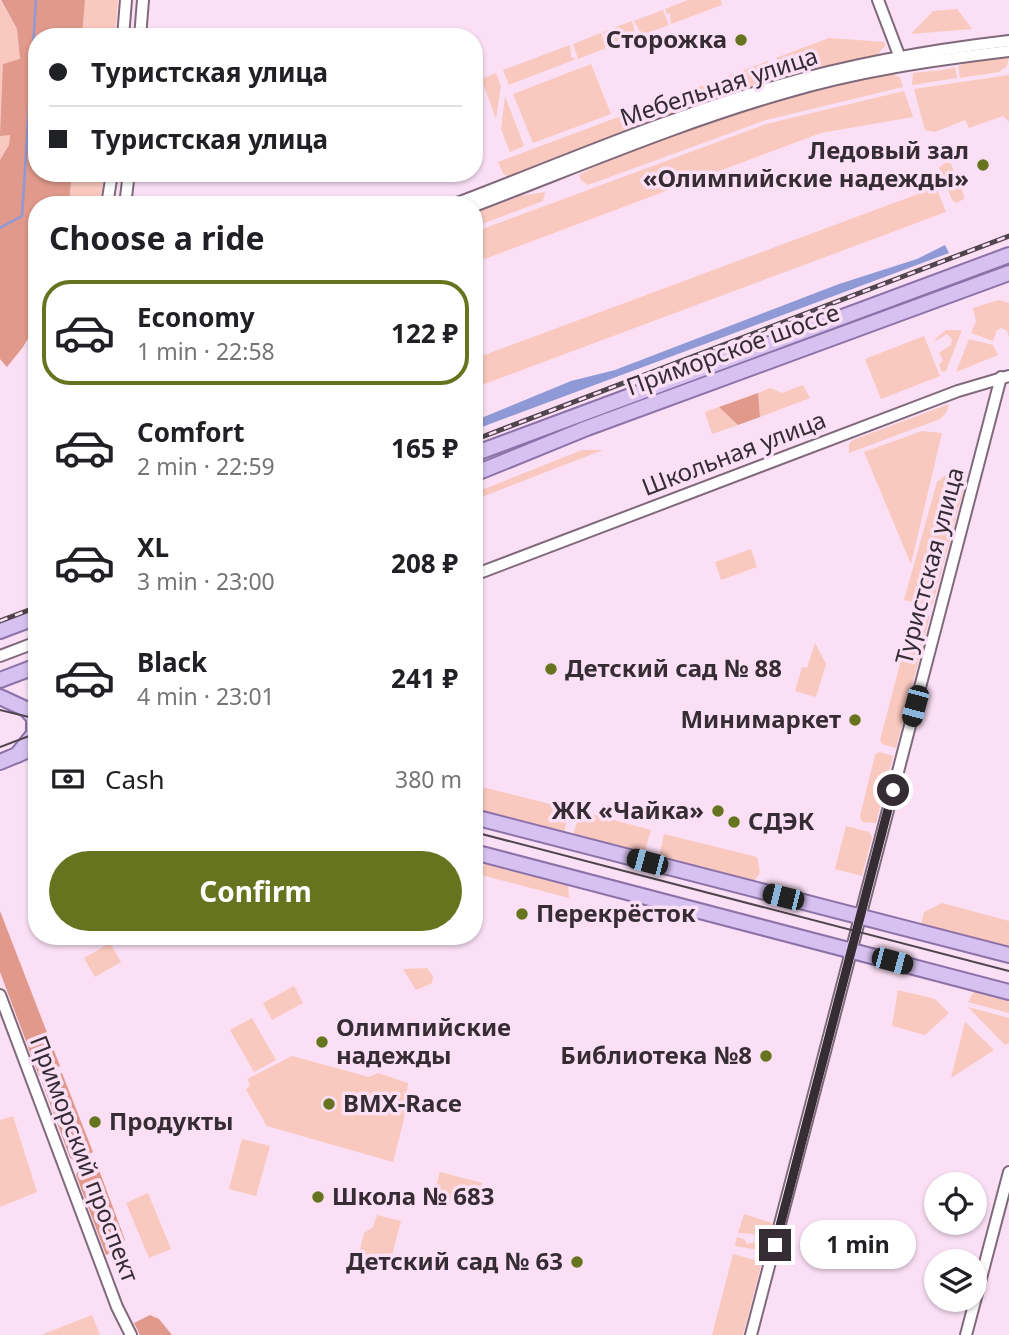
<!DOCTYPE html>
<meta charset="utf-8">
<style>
body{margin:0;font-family:"Noto Sans",sans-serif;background:#f2f2f2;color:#202124;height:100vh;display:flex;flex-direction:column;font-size:26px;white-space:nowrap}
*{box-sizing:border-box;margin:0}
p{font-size:23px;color:#757577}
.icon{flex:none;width:38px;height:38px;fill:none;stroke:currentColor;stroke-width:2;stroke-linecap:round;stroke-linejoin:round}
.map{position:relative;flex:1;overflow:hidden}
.side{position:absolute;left:28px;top:196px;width:455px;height:749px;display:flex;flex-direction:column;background:#fff;border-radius:28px;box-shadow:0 2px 5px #0004}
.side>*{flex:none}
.banner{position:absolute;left:28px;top:28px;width:455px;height:154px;border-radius:28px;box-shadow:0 2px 5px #0004;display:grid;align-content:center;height:154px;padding:0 21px;background:#fff}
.buttons{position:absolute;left:924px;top:1172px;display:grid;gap:14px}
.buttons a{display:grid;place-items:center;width:63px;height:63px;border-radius:50%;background:#fff;box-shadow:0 2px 5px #0004;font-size:35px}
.end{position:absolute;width:32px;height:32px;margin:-16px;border:9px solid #362c34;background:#fff;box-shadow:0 0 0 4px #fff}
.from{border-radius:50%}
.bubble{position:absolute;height:49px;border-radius:24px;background:#fff;box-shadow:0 2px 5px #0004;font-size:23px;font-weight:700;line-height:49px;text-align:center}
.car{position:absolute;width:21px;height:42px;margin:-21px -10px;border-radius:9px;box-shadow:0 0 5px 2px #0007;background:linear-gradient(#222 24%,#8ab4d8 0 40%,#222 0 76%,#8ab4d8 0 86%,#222 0)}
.banner b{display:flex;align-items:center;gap:24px;height:66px;font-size:26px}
.banner b+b{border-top:2px solid #e0e0e0}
.banner i{width:18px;height:18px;background:#202124}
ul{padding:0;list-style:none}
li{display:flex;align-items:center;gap:21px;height:105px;margin:0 14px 10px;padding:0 7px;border:4px solid transparent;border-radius:28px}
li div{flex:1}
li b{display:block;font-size:26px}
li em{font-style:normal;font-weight:700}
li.active{border-color:#66741f}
li>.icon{width:63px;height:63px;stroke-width:1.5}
h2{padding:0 21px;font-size:32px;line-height:84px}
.pay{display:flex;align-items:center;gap:18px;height:77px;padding:0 21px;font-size:26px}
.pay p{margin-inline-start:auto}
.button{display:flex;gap:14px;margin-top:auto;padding:14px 21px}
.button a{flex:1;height:80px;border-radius:42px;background:#66741f;color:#fff;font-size:28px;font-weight:700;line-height:80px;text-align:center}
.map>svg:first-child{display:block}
</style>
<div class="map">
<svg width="1009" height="1335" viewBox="0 0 1009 1335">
<rect width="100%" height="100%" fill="#fbe0f5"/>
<g fill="#f9c8be">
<path d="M0,0l17,29 3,30 -19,77 9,-2 -1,11 -9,15z"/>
<path d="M85,0h33l-3,37h-33z"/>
<path d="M688,0h33l1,5 -51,19 -1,-11 -3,1 -2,-5z"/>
<path d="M957,9l15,20 -61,5 22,-23z"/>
<path d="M663,10l6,15 -27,10 -8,-14z"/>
<path d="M632,21l4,16 -25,10 -3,-2 -5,-13z"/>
<path d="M601,33l5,13 -2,3 -26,10 -5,-15z"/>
<path d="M829,38l56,4v4l-9,10 -85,20 -7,-1 -8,-17z"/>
<path d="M570,45l1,12 5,2 -67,26 -6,-15z"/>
<path d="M1009,57l-2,9 -8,6 -39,6 -2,-12h3v-4z"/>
<path d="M768,61l5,16 -3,5 -65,21 -195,73 -6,-1 -6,-13z"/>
<path d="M591,64l20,50 -78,29 -20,-49z"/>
<path d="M955,67l2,11 -45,7 1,-12c16,-2 31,-2 42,-6z"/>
<path d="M496,73l5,13 -5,33 -13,-36 1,-5z"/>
<path d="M891,74l9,3 3,10 -137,33 -178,65 -7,-5 -2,-5c28,-16 59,-26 89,-38 73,-27 147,-48 223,-63z"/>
<path d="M1009,75v47l-6,-6 -34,12 -4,-8 -30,12 -10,-2 -11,-41z"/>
<path d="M904,91l9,26 -92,16 -347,130v-31l292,-108z"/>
<path d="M505,96l19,50 -14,6 -9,-23z"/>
<path d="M946,162l5,2 13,32v3l-8,4 -4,-3 -13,-32z"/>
<path d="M72,173h32l-4,32h-31z"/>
<path d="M933,179l13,33 -472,176v-29l452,-168 -3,-8z"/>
<path d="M545,192l-2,9 -69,26v-16l19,-8 2,3 25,-10z"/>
<path d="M999,300l10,3v34l-2,-6 -6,-3 -4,2 -4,11 -22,-8 5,-12 -3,-13z"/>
<path d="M946,330h16l-16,41 -4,1 -3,-7 4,-5 -4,-7 12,-8 1,-6 -5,-5 -11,7 -1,-2z"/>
<path d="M924,336l16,40 -59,23 -16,-40z"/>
<path d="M969,339l24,6 5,10 -42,17z"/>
<path d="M803,385l7,13 -50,19 -2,-24 12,-5 12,5z"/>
<path d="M949,404l-3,9 -6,6 -91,34v-9l4,-4z"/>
<path d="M719,407l19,18 -26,9 -7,-22z"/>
<path d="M922,431l20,2 -31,131 -47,-112z"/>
<path d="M582,450h21l-129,50v-7z"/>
<path d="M946,475l20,6 -34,125 -28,-6 33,-118z"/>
<path d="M751,549l6,18 -36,13 -6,-18z"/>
<path d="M917,613l13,3 -34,132 -14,-4 -2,-4 32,-122z"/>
<path d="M815,643l11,21 -10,33 -21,-6 7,-24 5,1z"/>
<path d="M879,752l14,4 -17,67 -14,-1 -2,-6 15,-61z"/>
<path d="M474,785l96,24 -6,23 -90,-23z"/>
<path d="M580,811l71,19 -7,24 -71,-19z"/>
<path d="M846,826l23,6 3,5 -10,39 -27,-7z"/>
<path d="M664,834l93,23 3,15 -6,10 -95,-25z"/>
<path d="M485,862l83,22 1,14 -88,-23z"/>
<path d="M942,903l67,18v26l-88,-22 3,-13z"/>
<path d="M110,943l11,19 -26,15 -11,-19z"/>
<path d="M427,968l6,8 -1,7 -16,7 -13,-21z"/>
<path d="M294,986l9,17 -31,17 -9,-17z"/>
<path d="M898,990l37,9 14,14 -24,22 -33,-9z"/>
<path d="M975,990l34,8v15l-41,-11z"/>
<path d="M968,1007l41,11v25l-4,2z"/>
<path d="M252,1018l24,42 -22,12 -24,-42z"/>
<path d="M965,1022l29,28 -43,28z"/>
<path d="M292,1056l77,21 9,-4 30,10 -4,36 -11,43 -126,-36 -21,-36 4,-5 -3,-6z"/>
<path d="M13,1116l24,76 -37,15v-87z"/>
<path d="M242,1139l28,7 -14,50 -27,-7z"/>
<path d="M440,1172l42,11 -7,24 -42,-11z"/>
<path d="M148,1193l23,56 -22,9 -23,-55z"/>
<path d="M744,1214l28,9 -7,28 -30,-5 2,-9 7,2 3,5 8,-2 -1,-8 -16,-1z"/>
<path d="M377,1215l24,6 -12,45 -31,-8 6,-25 9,-6z"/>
<path d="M733,1254l29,8 -19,73h-31z"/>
<path d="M92,1315l8,20h-59z"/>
</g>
<g fill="#e0998b">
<path d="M1,0h84l-3,37h-45v136h35l-3,30 -32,2v118l-14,24 -16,20 -7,-8v-199l9,-15 1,-10 -10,1 3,-72 17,-5 -3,-30z"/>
<path d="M758,393l2,24 -22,8 -19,-18z"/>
<path d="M0,911l60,155 -21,10 -39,-104z"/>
<path d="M62,1073l31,79 -17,9 -6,-3 -28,-76z"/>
<path d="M95,1159l30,81 -7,10 -12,5 -30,-80 3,-7z"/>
<path d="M150,1315l9,4 13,16h-32l-6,-12z"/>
</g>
<path fill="#8e99d5" d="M945,245l4,8 -475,177v-9l97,-40 44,-11 224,-86 78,-25z"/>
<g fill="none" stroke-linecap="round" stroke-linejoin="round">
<path stroke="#8e99d5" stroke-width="2.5" d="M0,228l22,-12 14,-216"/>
<g stroke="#80697b" stroke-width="14">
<g id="minor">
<path d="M878,0l24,63"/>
<path d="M123,37l3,-37"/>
<path d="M140,37l3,-37"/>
<path d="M107,205l5,-32"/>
<path d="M125,205l4,-32"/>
<path d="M452,205c108,-41 216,-88 328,-120 75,-22 152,-35 229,-44"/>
<path d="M474,206c103,-39 205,-83 310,-113 74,-22 149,-33 225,-42"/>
<path d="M474,575l484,-184 51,-15"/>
<path d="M0,656l37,-14"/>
<path d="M0,995l117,312 14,28"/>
<path d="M751,1335l250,-958"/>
<path d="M966,1335l43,-163"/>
</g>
</g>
<g stroke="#8c72a8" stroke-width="18">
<g id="major">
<path d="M474,454l535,-199"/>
<path d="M474,474l113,-46 422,-155"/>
<path d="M0,631l37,-14"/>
<path d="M0,680l37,-14"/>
<path d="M0,697l26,12 8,9v16l-17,21"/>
<path d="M0,762l24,-10"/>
<path d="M474,817l535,138"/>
<path d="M474,852l535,140"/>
</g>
</g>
<use href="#minor" stroke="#fff" stroke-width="10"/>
<use href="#major" stroke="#d6c1f0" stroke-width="14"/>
<g stroke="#50444d" stroke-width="2">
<path d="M0,710l37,9"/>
<path d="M0,747l37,-14"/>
<path d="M474,832l535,139"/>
</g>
<g stroke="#50444d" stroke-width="5">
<g id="rail">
<path d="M474,440l535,-204"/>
<path d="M0,621l37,-14"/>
</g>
</g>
<use href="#rail" stroke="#fbe0f5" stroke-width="2.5" stroke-dasharray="8" stroke-linecap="butt"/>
</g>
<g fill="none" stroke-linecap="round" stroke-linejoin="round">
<path stroke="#362c34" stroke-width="9" d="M775,1245l118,-455"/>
</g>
<g fill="#66741f" stroke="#fbe0f5" stroke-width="2.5">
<circle cx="741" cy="40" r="7"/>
<circle cx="983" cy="165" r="7"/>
<circle cx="551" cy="669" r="7"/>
<circle cx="855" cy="720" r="7"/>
<circle cx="718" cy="811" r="7"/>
<circle cx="734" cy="822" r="7"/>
<circle cx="522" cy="914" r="7"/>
<circle cx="322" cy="1042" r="7"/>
<circle cx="766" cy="1056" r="7"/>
<circle cx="329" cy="1104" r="7"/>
<circle cx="95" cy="1122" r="7"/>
<circle cx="318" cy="1197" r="7"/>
<circle cx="577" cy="1262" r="7"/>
</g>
<g text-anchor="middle" stroke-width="7" stroke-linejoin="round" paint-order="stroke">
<g font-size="24" font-weight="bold" fill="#362c34" stroke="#fbe0f5" text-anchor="start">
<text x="727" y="48" text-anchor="end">Сторожка</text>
<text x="969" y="159" text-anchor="end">Ледовый зал<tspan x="969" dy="28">«Олимпийские надежды»</tspan></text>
<text x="565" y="677">Детский сад № 88</text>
<text x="841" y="728" text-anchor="end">Минимаркет</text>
<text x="704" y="819" text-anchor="end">ЖК «Чайка»</text>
<text x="748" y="830">СДЭК</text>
<text x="536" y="922">Перекрёсток</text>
<text x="336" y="1036">Олимпийские<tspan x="336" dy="28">надежды</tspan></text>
<text x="752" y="1064" text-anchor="end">Библиотека №8</text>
<text x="343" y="1112">BMX-Race</text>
<text x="109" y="1130">Продукты</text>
<text x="332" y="1205">Школа № 683</text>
<text x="563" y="1270" text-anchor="end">Детский сад № 63</text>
</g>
<g font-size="24" fill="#362c34" stroke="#fbe0f5">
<text transform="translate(719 87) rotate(-18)" y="8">Мебельная улица</text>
<text transform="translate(733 350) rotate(-20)" y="8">Приморское шоссе</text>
<text transform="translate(734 454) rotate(-21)" y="8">Школьная улица</text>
<text transform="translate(930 566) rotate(-75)" y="8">Туристская улица</text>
<text transform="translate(84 1159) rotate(69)" y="8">Приморский проспект</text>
</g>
</g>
</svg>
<div class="buttons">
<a><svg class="icon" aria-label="locate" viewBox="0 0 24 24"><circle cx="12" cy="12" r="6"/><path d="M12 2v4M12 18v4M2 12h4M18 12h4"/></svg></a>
<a><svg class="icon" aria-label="layers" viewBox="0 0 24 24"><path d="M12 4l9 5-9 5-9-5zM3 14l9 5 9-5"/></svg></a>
</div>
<i class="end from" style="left:893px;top:790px"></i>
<i class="end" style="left:775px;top:1245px"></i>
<div class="bubble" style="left:800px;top:1220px;width:116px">1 min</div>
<i class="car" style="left:915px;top:706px;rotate:195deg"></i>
<i class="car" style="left:647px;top:862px;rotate:285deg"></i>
<i class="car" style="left:783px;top:897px;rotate:284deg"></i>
<i class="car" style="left:892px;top:961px;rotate:105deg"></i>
<div class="banner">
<b><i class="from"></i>Туристская улица</b>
<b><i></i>Туристская улица</b>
</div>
<section class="side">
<h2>Choose a ride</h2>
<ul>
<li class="active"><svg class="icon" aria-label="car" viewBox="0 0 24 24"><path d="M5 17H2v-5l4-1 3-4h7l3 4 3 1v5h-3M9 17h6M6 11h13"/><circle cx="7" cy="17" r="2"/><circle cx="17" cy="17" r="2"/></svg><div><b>Economy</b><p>1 min · 22:58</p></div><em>122 ₽</em></li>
<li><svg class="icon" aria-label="car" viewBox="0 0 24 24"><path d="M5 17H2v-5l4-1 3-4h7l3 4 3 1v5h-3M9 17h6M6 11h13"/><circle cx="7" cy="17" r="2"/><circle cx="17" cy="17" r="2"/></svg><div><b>Comfort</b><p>2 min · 22:59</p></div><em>165 ₽</em></li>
<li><svg class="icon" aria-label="car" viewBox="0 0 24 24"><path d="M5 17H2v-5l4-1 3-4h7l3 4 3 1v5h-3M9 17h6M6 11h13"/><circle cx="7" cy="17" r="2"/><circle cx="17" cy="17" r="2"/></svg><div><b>XL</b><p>3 min · 23:00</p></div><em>208 ₽</em></li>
<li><svg class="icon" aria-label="car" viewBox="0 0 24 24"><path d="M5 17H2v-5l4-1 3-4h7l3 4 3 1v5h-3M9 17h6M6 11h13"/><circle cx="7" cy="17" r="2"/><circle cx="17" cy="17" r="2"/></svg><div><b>Black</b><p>4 min · 23:01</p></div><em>241 ₽</em></li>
</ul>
<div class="pay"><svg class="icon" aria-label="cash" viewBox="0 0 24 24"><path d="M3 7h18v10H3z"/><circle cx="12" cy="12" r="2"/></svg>Cash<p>380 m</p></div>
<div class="button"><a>Confirm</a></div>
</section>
</div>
